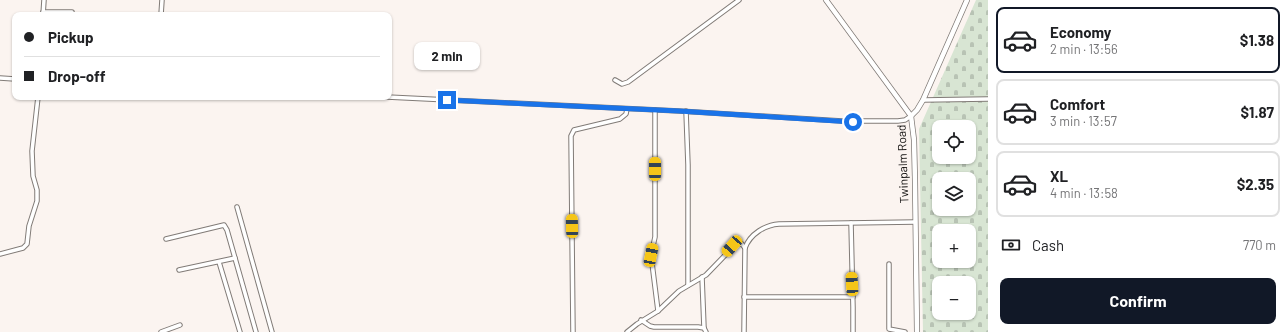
<!DOCTYPE html>
<meta charset="utf-8">
<style>
body{margin:0;font-family:Barlow,sans-serif;background:#f6f6f6;color:#202124;height:100vh;display:flex;flex-direction:column;font-size:15px;white-space:nowrap}
*{box-sizing:border-box;margin:0}
p{font-size:13px;color:#757577}
.icon{flex:none;width:22px;height:22px;fill:none;stroke:currentColor;stroke-width:2;stroke-linecap:round;stroke-linejoin:round}
.map{position:relative;flex:1;overflow:hidden}
.drawer{display:flex;flex-direction:column;background:#fff;width:300px}
.drawer>*{flex:none}
.top-card{position:absolute;left:12px;top:12px;width:380px;height:88px;border-radius:8px;box-shadow:0 1px 3px #0004;display:grid;align-content:center;height:88px;padding:0 12px;background:#fff}
.controls{position:absolute;left:932px;top:120px;display:grid;gap:8px}
.controls a{display:grid;place-items:center;width:44px;height:44px;border-radius:8px;background:#fff;box-shadow:0 1px 3px #0004;font-size:20px}
.end{position:absolute;width:18px;height:18px;margin:-9px;border:5px solid #1a73e8;background:#fff;box-shadow:0 0 0 2px #fff}
.from{border-radius:50%}
.bubble{position:absolute;height:28px;border-radius:8px;background:#fff;box-shadow:0 1px 3px #0004;font-size:13px;font-weight:700;line-height:28px;text-align:center}
.car{position:absolute;width:12px;height:24px;margin:-12px -6px;border-radius:5px;box-shadow:0 0 3px 1px #0007;background:linear-gradient(#f5c518 24%,#345 0 40%,#f5c518 0 76%,#345 0 86%,#f5c518 0)}
.top-card b{display:flex;align-items:center;gap:14px;height:38px;font-size:15px}
.top-card b+b{border-top:1px solid #e0e0e0}
.top-card i{width:10px;height:10px;background:#202124}
ul{padding:7px 0 0;list-style:none}
li{display:flex;align-items:center;gap:12px;height:66px;margin:0 8px 6px;padding:0 4px;border:2px solid #e0e0e0;border-radius:8px}
li div{flex:1}
li b{display:block;font-size:15px}
li em{font-style:normal;font-weight:700}
li.active{border-color:#111827}
li>.icon{width:36px;height:36px;stroke-width:1.5}
.pay{display:flex;align-items:center;gap:10px;height:44px;padding:0 12px;font-size:15px}
.pay p{margin-inline-start:auto}
.cta{display:flex;gap:8px;margin-top:auto;padding:8px 12px}
.cta a{flex:1;height:46px;border-radius:8px;background:#111827;color:#fff;font-size:16px;font-weight:700;line-height:46px;text-align:center}
main{display:flex;flex:1;min-height:0}
.map>svg:first-child{display:block}
</style>
<main>
<div class="map">
<svg width="988" height="332" viewBox="0 0 988 332">
<defs>
<pattern id="cemetery-stones" width="16" height="16" patternUnits="userSpaceOnUse"><rect width="16" height="16" fill="#d8e5d3"/><path d="M2 7V4a2 2 0 0 1 4 0v3zM10 15v-3a2 2 0 0 1 4 0v3z" fill="#b8c3b4"/></pattern>
</defs>
<rect width="100%" height="100%" fill="#fbf4f0"/>
<path fill="url(#cemetery-stones)" fill-rule="evenodd" d="M976,0h12v332h-65l-4,-203zM939,127h30v30h-30zM939,179h30v30h-30zM939,231h30v30h-30zM939,283h30v30h-30z"/>
<g fill="none" stroke-linecap="round" stroke-linejoin="round">
<g stroke="#817b77" stroke-width="5.5">
<g id="street">
<path d="M43,12h29"/>
<path d="M43,15l1,-15"/>
<path d="M161,15l1,-15"/>
<path d="M0,78l15,1"/>
<path d="M615,80l7,4 6,-2 111,-82"/>
<path d="M387,97l292,14 163,10h56l7,-1 6,-4"/>
<path d="M923,100l65,-1"/>
<path d="M655,110v127l-4,18 7,56"/>
<path d="M686,111l2,54v120"/>
<path d="M237,207l35,125"/>
<path d="M851,223l2,84v25"/>
<path d="M166,239l58,-14 3,5 29,102"/>
<path d="M0,254l23,-6 4,-4 2,-18 8,-25v-11l-4,-14 -1,-25 6,-54"/>
<path d="M219,262l21,70"/>
<path d="M889,264v65l16,3"/>
<path d="M179,270l56,-12"/>
<path d="M702,277l2,51"/>
<path d="M744,297h109"/>
<path d="M641,320l9,6 4,1h44l6,1 2,4"/>
<path d="M161,332l19,-7"/>
<path d="M573,332l-2,-196 3,-6 46,-11 6,-5 1,-5"/>
<path d="M627,332l10,-8 21,-13 21,-20 27,-16 29,-30 6,-2 4,5"/>
<path d="M744,332l1,-84c5,-14 20,-23 34,-24l136,-2"/>
</g>
</g>
<g stroke="#817b77" stroke-width="6">
<g id="secondary">
<path d="M826,0l85,116 3,24 1,41 2,151"/>
<path d="M911,116l6,-6 6,-10 44,-100"/>
</g>
</g>
<use href="#street" stroke="#fff" stroke-width="3.5"/>
<use href="#secondary" stroke="#fff" stroke-width="4.5"/>
</g>
<g fill="none" stroke-linecap="round" stroke-linejoin="round">
<path stroke="#1a73e8" stroke-width="5" d="M447,100l232,11 174,11"/>
</g>
<g text-anchor="middle" stroke-width="3.5" stroke-linejoin="round" paint-order="stroke">
<g font-size="12" fill="#110f0e" stroke="#fbf4f0">
<text transform="translate(903 164) rotate(-92)" y="4">Twinpalm Road</text>
</g>
</g>
</svg>
<div class="controls">
<a><svg class="icon" aria-label="locate" viewBox="0 0 24 24"><circle cx="12" cy="12" r="6"/><path d="M12 2v4M12 18v4M2 12h4M18 12h4"/></svg></a>
<a><svg class="icon" aria-label="layers" viewBox="0 0 24 24"><path d="M12 4l9 5-9 5-9-5zM3 14l9 5 9-5"/></svg></a>
<a>+</a>
<a>−</a>
</div>
<i class="end from" style="left:853px;top:122px"></i>
<i class="end" style="left:447px;top:100px"></i>
<div class="bubble" style="left:414px;top:42px;width:66px">2 min</div>
<i class="car" style="left:655px;top:169px;rotate:0deg"></i>
<i class="car" style="left:572px;top:226px;rotate:359deg"></i>
<i class="car" style="left:732px;top:246px;rotate:222deg"></i>
<i class="car" style="left:651px;top:255px;rotate:11deg"></i>
<i class="car" style="left:852px;top:284px;rotate:357deg"></i>
<div class="top-card">
<b><i class="from"></i>Pickup</b>
<b><i></i>Drop-off</b>
</div>
</div>
<section class="drawer">
<ul>
<li class="active"><svg class="icon" aria-label="car" viewBox="0 0 24 24"><path d="M5 17H2v-5l4-1 3-4h7l3 4 3 1v5h-3M9 17h6M6 11h13"/><circle cx="7" cy="17" r="2"/><circle cx="17" cy="17" r="2"/></svg><div><b>Economy</b><p>2 min · 13:56</p></div><em>$1.38</em></li>
<li><svg class="icon" aria-label="car" viewBox="0 0 24 24"><path d="M5 17H2v-5l4-1 3-4h7l3 4 3 1v5h-3M9 17h6M6 11h13"/><circle cx="7" cy="17" r="2"/><circle cx="17" cy="17" r="2"/></svg><div><b>Comfort</b><p>3 min · 13:57</p></div><em>$1.87</em></li>
<li><svg class="icon" aria-label="car" viewBox="0 0 24 24"><path d="M5 17H2v-5l4-1 3-4h7l3 4 3 1v5h-3M9 17h6M6 11h13"/><circle cx="7" cy="17" r="2"/><circle cx="17" cy="17" r="2"/></svg><div><b>XL</b><p>4 min · 13:58</p></div><em>$2.35</em></li>
</ul>
<div class="pay"><svg class="icon" aria-label="cash" viewBox="0 0 24 24"><path d="M3 7h18v10H3z"/><circle cx="12" cy="12" r="2"/></svg>Cash<p>770 m</p></div>
<div class="cta"><a>Confirm</a></div>
</section>
</main>
